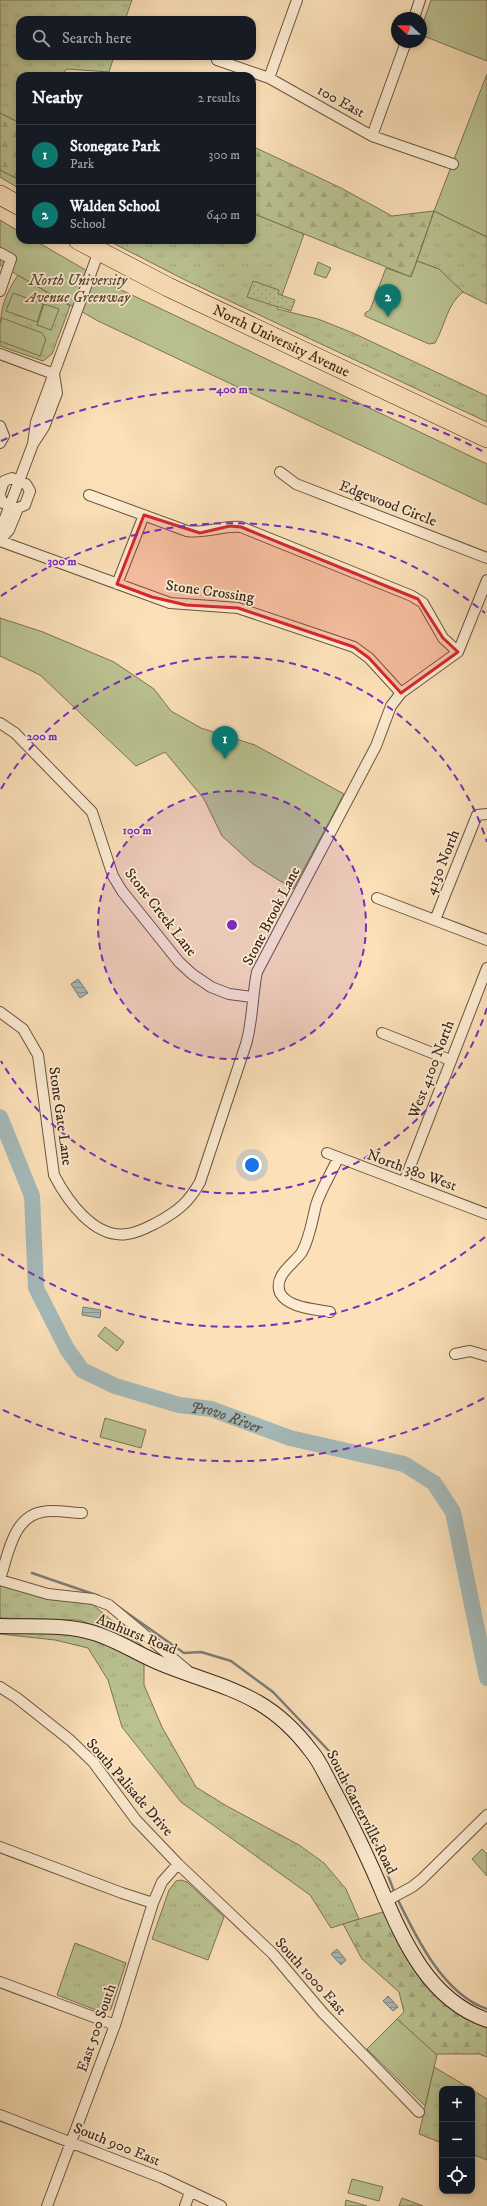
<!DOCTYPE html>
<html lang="en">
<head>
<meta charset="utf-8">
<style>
	:root { --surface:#171b24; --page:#20242c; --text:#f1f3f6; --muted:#9ea1a6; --line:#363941; --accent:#0f766e }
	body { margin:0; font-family:"IM FELL DW Pica",serif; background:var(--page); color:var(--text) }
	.controls { position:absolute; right:12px; bottom:12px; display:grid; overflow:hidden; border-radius:8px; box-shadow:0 2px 6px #0003 }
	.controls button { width:36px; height:36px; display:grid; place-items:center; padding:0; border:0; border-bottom:1px solid var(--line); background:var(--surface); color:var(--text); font:20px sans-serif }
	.compass { position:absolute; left:391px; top:12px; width:36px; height:36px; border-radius:50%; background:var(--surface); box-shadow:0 2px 6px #0003; rotate:291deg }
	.you { position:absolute; left:252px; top:1165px; width:14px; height:14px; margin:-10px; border:3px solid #fff; border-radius:50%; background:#1a73e8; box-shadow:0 0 0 6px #1a73e833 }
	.badge { display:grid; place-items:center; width:26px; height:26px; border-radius:50%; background:var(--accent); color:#fff; font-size:13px; font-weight:700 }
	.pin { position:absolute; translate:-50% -33px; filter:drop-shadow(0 1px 2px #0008) }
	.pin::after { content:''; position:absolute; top:21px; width:14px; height:12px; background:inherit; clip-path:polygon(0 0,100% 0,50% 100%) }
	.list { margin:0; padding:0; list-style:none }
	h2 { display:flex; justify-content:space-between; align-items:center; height:52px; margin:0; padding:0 16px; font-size:17px }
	h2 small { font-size:13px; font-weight:400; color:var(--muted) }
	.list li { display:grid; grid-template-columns:26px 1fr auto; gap:12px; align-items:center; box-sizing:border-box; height:60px; padding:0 16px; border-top:1px solid var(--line) }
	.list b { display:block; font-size:15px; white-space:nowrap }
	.list p { margin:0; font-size:13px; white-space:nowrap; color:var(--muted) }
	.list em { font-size:13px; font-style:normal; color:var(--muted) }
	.icon { flex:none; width:22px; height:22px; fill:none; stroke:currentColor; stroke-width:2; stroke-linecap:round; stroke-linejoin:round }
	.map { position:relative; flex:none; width:487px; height:2206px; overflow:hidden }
	.search { position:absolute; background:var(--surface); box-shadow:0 2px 6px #0003; left:16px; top:16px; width:240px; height:44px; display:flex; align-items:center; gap:10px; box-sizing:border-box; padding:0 14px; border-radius:12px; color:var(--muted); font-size:15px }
	.panel { position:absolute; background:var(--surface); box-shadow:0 2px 6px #0003; left:16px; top:72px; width:240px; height:172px; border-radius:12px }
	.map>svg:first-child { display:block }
	.grass { fill:url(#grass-tufts); stroke:#7c7456 }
	.forest { fill:url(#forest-firs); stroke:#7c7456 }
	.park { fill:#bbc392; stroke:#7c7456 }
	.garden { fill:url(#garden-dots); stroke:#7c7456 }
	.water { fill:url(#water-rules); stroke:#7a7e7a }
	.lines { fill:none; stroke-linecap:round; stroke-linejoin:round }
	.stream { stroke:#7a7e7a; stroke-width:2.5 }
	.river { stroke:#a4baba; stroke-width:16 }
	.street-casing { stroke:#6c5441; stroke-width:12 }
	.secondary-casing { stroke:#3c2519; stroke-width:16 }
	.highway-casing { stroke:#3c2519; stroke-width:20 }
	.street { stroke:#fcebd1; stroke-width:10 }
	.secondary { stroke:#fcebd1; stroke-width:14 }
	.highway { stroke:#fbe0b8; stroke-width:19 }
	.marked { fill:#d62828; fill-opacity:0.2; stroke:#d62828; stroke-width:3; stroke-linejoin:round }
	.ring { fill:none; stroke:#7b2cbf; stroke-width:2; stroke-dasharray:7 5 }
	.labels { text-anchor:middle; stroke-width:3.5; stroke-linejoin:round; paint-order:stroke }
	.street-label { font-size:15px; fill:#3c2519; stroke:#fcebd1 }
	.park-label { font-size:15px; font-style:italic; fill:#5c4c37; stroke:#fcebd1 }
	.water-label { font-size:16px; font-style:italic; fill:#5b5249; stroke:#fcebd1 }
	.centre { fill:#7b2cbf; stroke:#fcebd1; stroke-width:2 }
	.ring-label { font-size:12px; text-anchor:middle; font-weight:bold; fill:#7b2cbf; stroke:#fcebd1; stroke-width:3.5; stroke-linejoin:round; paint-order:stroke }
</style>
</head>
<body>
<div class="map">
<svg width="487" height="2206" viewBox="0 0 487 2206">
	<defs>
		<pattern id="grass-tufts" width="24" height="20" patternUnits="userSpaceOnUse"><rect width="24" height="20" fill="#bbc392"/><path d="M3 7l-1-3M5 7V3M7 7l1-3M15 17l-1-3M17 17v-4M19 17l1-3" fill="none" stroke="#a2a77d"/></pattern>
		<pattern id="forest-firs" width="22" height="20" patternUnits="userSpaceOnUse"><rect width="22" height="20" fill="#bbc392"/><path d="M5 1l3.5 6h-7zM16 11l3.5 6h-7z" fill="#a2a77d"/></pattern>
		<pattern id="garden-dots" width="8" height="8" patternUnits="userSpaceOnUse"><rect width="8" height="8" fill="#bbc392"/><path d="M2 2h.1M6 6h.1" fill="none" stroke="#a2a77d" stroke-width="1.8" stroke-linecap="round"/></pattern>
		<pattern id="water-rules" width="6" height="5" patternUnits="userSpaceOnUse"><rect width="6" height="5" fill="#a4baba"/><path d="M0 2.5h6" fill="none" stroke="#879796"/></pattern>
	</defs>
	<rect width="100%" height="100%" fill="#fbe0b8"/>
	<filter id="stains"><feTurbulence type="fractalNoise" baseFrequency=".005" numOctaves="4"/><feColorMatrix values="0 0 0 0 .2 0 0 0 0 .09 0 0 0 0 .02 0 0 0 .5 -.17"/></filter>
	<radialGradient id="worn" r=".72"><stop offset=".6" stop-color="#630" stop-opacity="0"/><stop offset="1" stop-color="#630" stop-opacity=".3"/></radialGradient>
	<!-- grass -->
	<path class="grass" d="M0,0H132L125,20H20V56H114L109,72L67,69L60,76H20V123L0,113Z
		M0,170L20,180V189L0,177Z
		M434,211L487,237V304L461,291L439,269L417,261Z
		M252,213L304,234L277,309L318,319L353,333L487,396V422L187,281L107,240H252Z
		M18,275L70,306L52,354L43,361L0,346C0,315 0,302 18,275Z
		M0,1583L47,1598L92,1604L146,1649L105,1630L79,1620L0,1618Z
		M0,1630L70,1632L103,1642L144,1663V1685L162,1727L196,1787L225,1805L299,1845L324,1863L346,1889L359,1919L331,1928L310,1895L181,1802L122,1727L108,1680L88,1648L55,1640L0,1634Z
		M181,1880L187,1882L224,1917L208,1960L152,1939L169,1890L176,1881Z
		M75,1943L126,1963L111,2009L107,2012H101L57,1995Z
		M434,2067L471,2089H442V2143L419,2134Z
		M472,2090L487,2099V2160L472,2154Z
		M402,2198L423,2206H399Z"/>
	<!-- forest -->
	<path class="forest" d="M0,113L20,123V180L0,170Z
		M252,146L341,188L392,216L434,211L411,277L252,213Z
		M386,1911L407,1956L487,2024V2057L479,2054H435L397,2019L404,2012L399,1992L362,1959L343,1924Z"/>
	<!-- park -->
	<path class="park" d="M431,0H487V61L421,35V29Z
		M487,74V237L434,211Z
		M0,220L20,232V240H34L113,286L487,464V505L98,321L0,265Z
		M417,261L439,269L463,292C447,304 445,326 435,343L429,344L365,316V313L370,310L386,268L411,277Z
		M318,262L331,268L326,278L314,274Z
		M13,293L43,304L37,322L6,311Z
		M44,304L59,309L51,330L37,325Z
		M2,318L42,333L46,339L40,356L0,341V324Z
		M0,618L43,632L114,662L154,689L171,711L201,728L255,745L344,794L293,889L253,864L222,836L204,799L165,752L136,766L40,675L0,656Z
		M105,1327L124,1342L117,1351L98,1336Z
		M105,1418L146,1430L141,1448L100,1437Z
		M482,1849L487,1854V1876L472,1859Z
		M397,2019L437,2055L425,2106L367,2049Z
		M352,2179L383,2187L379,2201L348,2193Z
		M346,2200L367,2206H345Z"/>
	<!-- garden -->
	<path class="garden" d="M253,281L279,290L278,294L295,300L291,311L247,297Z"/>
	<!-- water -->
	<path class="water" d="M78,979L88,993L80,998L71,984Z
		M83,1307L101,1310L100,1318L82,1315Z
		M337,1949L346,1960L341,1965L331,1954Z
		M388,1996L398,2007L393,2011L383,2001Z"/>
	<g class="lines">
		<!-- stream -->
		<path class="stream" d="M32,1573L99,1596
			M113,1603L184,1653L201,1652L231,1661L273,1692L330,1752L371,1831L395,1894
			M397,1898C416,1937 443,1994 487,2009"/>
		<!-- river -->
		<path class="river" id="s1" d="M0,1117L32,1196L36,1288L67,1349L82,1370L115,1386L179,1405L211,1409L290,1438L404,1464L434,1483L453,1512L487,1678"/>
		<defs>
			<path id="street" d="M414,18L420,0
				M217,60L269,78L372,136L453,164
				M269,78L297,0
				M372,136L406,42
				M0,253L11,259L0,291
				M0,354L54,374
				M0,426L4,436L0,443
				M33,444L36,422L99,251
				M280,472L296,484L487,558
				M0,493L4,481L12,478L26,484L30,491L25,505L18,508L3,503L0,496
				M89,495L187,531C206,534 223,525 241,527L412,596L423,603L443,638L458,652
				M1,539L9,530L18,508
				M0,541L170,603L238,608L354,647L369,658L401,693
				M0,541L5,518L33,444L44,427L57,393L54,374
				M117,584L144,515
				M0,723L15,733L92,812L113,876L122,891L179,962L192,974L211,987L229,994L252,997
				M377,898L487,940
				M435,920L477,815L487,814
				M0,1012L23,1029L38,1055L54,1175C67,1200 94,1239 127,1234C138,1233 148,1227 158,1222C178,1211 189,1202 200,1182L246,1044C253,1020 252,996 257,972L376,746L391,706L401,693L458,652L487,580
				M382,1033L450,1060
				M327,1153L487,1214
				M404,1182L487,968
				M330,1312C315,1309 288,1308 280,1293C273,1275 294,1264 302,1252C310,1237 312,1221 316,1205C321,1189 331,1174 338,1158
				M455,1354L470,1351L487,1356
				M0,1579C8,1555 13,1517 42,1512C55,1509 70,1513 82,1513
				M0,1580L48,1594L93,1599L109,1605L187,1670
				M0,1687L17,1698L70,1740L93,1762L136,1820L178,1864L273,1954L323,2013L419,2112
				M0,1847L122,1893L153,1903
				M386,1901L412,1887L422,1879L487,1815
				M0,1982L115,2025
				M0,2115L162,2178L221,2206
				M47,2206L115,2025L153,1903L162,1882L178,1864
				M185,2206L190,2192"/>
			<path id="secondary" d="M0,1626C31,1627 64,1624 94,1633C118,1640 139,1655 162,1664C224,1689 267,1692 311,1751C319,1760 324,1772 330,1783C345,1811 359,1839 372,1868C398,1926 421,1997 487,2020"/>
			<g id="highway">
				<path d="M0,195L20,206"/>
				<path id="s2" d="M78,240L168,287L487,438"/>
			</g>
		</defs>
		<!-- street casing -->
		<use href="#street" class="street-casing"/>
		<!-- secondary casing -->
		<use href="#secondary" class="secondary-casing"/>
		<!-- highway casing -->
		<use href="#highway" class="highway-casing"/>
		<!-- street -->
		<use href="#street" class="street"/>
		<!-- secondary -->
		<use href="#secondary" class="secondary"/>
		<!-- highway -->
		<use href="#highway" class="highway"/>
	</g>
	<!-- marked area -->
	<path class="marked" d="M144,515L200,533L230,526L241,527L418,599L443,638L458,652L401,693L369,658L354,647L238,608L186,605L152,597L117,584Z"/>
	<!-- distance rings -->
	<circle cx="232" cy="925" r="134" fill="#7b2cbf" fill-opacity=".12"/>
	<g class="ring">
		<circle cx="232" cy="925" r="134"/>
		<path d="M487 1008A268 268 0 0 1 1 1061M1 789A268 268 0 0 1 487 842"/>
		<path d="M485 1237A402 402 0 0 1 1 1254M1 596A402 402 0 0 1 485 613"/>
		<path d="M484 1398A536 536 0 0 1 1 1409M1 441A536 536 0 0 1 484 452"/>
	</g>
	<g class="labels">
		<!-- street labels -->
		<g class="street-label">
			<text transform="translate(341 101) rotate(29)" y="5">100 East</text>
			<text dy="5" stroke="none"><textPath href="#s2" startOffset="227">North University Avenue</textPath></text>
			<text transform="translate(388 503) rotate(21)" y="5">Edgewood Circle</text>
			<text transform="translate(210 591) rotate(8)" y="5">Stone Crossing</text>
			<text transform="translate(442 862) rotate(-68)" y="5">4130 North</text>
			<text transform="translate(161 912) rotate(52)" y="5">Stone Creek Lane</text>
			<text transform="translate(271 916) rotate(-63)" y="5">Stone Brook Lane</text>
			<text transform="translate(431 1069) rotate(-69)" y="5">West 4100 North</text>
			<text transform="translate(61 1116) rotate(82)" y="5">Stone Gate Lane</text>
			<text transform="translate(412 1170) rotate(20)" y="5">North 380 West</text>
			<text transform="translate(137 1634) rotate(22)" y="5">Amhurst Road</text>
			<text transform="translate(130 1787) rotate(49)" y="5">South Palisade Drive</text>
			<text transform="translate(362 1812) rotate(63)" y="5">South Carterville Road</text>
			<text transform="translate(311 1976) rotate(48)" y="5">South 1000 East</text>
			<text transform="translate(96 2028) rotate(-71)" y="5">East 500 South</text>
			<text transform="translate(117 2144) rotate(22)" y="5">South 900 East</text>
		</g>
		<!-- park labels -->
		<g class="park-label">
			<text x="78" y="285">North University<tspan x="78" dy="17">Avenue Greenway</tspan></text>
		</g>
		<!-- water labels -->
		<g class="water-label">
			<text dy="6" stroke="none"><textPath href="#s1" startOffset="424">Provo River</textPath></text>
		</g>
	</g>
	<circle cx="232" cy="925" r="6" class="centre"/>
	<g class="ring-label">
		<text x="232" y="393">400 m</text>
		<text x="62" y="565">300 m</text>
		<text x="42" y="740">200 m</text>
		<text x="137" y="834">100 m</text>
	</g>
	<rect width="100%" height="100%" filter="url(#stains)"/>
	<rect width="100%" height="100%" fill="url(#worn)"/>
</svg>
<div class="controls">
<button>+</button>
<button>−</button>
<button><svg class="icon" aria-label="locate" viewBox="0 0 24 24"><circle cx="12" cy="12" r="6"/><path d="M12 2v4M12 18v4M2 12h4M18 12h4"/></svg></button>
</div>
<svg class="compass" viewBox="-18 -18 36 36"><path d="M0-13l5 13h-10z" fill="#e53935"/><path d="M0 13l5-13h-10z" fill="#9ea1a6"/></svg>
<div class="you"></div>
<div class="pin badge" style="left:225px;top:759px">1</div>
<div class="pin badge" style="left:388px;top:317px">2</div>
<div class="search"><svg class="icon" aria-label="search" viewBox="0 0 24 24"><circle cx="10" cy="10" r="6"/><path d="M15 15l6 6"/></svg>Search here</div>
<section class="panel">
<h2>Nearby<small>2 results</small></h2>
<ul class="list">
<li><span class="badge">1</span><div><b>Stonegate Park</b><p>Park</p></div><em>300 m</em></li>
<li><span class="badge">2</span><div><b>Walden School</b><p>School</p></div><em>640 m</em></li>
</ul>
</section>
</div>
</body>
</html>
